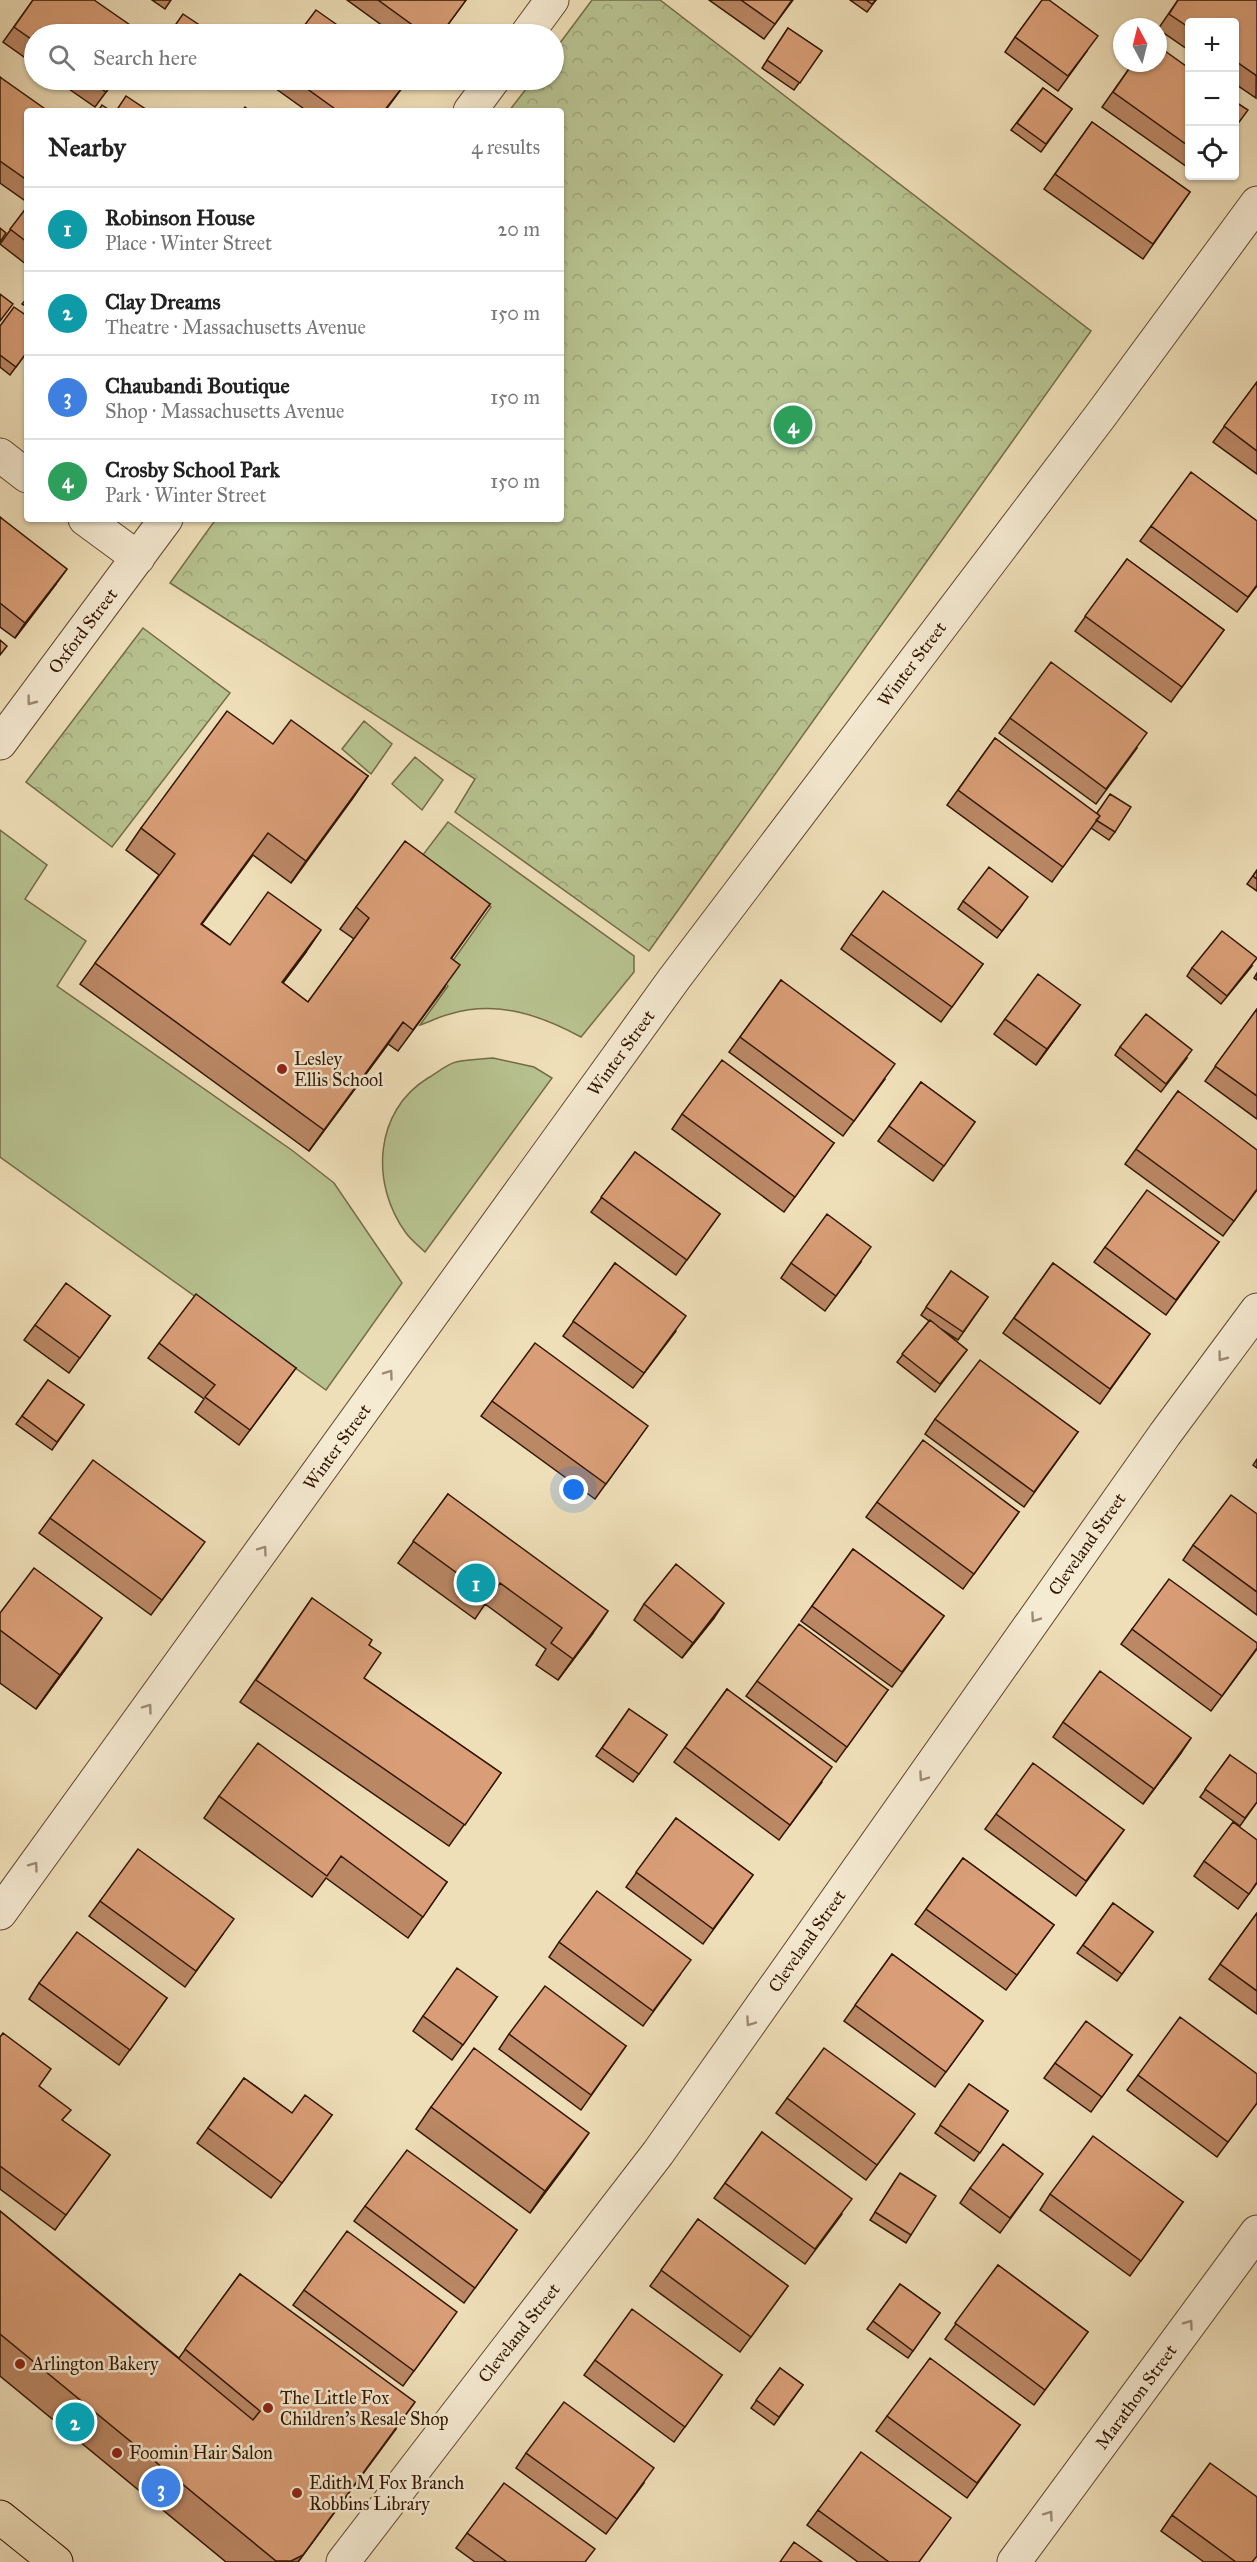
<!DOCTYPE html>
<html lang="en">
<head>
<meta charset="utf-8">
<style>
	:root { --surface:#fff; --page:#f6f6f6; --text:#222; --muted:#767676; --line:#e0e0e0; --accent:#d93025 }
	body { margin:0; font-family:"IM FELL Great Primer",serif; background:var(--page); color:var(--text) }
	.controls { position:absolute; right:18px; top:18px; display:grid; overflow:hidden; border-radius:6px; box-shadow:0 2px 4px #0004 }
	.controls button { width:54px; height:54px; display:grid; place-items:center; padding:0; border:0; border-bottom:2px solid var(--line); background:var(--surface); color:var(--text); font:30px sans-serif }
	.compass { position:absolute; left:1113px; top:18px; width:54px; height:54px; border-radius:50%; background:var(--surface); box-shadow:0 2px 4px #0004; rotate:353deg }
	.you { position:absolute; left:574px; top:1490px; width:21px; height:21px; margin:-15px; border:4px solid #fff; border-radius:50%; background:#1a73e8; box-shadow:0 0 0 9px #1a73e833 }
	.badge { display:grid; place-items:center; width:39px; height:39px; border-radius:50%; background:var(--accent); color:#fff; font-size:20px; font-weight:700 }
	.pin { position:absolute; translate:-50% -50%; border:3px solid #fff; box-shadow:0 2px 6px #0006 }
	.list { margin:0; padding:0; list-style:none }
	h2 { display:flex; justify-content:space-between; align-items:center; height:78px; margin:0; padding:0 24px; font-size:26px }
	h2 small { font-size:20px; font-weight:400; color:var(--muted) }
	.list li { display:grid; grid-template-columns:39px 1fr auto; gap:18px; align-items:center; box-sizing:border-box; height:84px; padding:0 24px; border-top:2px solid var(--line) }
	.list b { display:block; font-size:22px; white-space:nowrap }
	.list p { margin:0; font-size:20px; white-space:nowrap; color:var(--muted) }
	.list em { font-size:20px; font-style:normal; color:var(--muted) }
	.icon { flex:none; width:33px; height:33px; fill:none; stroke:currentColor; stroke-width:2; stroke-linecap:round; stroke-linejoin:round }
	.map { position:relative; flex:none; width:1257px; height:2562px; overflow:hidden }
	.search { position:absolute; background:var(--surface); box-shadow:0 2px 4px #0004; left:24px; top:24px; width:540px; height:66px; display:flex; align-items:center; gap:15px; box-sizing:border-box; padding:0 21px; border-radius:33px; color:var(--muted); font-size:22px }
	.panel { position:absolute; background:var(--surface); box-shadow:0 2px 4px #0004; left:24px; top:108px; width:540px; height:414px; border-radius:6px }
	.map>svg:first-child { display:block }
	.grass { fill:#b7c290; stroke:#746c48; stroke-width:1.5 }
	.park { fill:url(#park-crowns); stroke:#746c48; stroke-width:1.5 }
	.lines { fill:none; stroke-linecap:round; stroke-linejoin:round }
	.minor-casing { stroke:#61482e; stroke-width:35 }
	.trunk-casing { stroke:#321600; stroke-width:35 }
	.minor { stroke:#f5ead2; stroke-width:33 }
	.trunk { stroke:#efdfb9; stroke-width:33 }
	.wall { fill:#b86; stroke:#321600; stroke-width:1.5 }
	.shaded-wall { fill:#986f53; stroke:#321600; stroke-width:1.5 }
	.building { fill:#d99e77; stroke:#321600; stroke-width:1.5 }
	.oneway { stroke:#9d8b74 }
	.poi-dot { fill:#8f2418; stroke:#f5ead2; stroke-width:2 }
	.labels { text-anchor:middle; stroke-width:5; stroke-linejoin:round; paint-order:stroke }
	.street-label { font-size:18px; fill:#321600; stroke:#f5ead2 }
	.poi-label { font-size:18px; fill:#321600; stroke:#f5ead2; text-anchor:start }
</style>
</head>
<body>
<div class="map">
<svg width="1257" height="2562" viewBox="0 0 1257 2562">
	<defs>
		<pattern id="park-crowns" width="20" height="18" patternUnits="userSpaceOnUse" patternTransform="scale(1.5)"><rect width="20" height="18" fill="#b7c290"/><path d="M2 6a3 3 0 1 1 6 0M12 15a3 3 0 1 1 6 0" fill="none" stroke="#9ea67a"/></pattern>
	</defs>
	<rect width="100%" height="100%" fill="#efdfb9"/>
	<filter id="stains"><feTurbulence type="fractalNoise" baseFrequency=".00333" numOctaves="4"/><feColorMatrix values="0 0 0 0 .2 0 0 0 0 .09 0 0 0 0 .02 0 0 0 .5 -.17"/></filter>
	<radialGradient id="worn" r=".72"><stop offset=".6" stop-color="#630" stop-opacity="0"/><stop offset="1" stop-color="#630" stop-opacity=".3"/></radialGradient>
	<!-- grass -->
	<path class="grass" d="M364,721L392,744L371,774L342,749Z
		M415,757L443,780L422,810L392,784Z
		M448,822L634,956V972L581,1037C540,1015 498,1000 450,1014C440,1016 430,1022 420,1025L448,986L440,979L491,907L422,856Z
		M0,830L47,865L25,899L86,941L57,986L293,1151L334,1183L402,1283L326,1390L0,1157Z
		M493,1058L534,1067L552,1078L425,1252C419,1246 411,1240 406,1233C370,1184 374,1111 428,1078C437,1073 447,1064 456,1062C468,1059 481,1059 493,1058Z"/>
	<!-- park -->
	<path class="park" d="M592,0H660L1091,331L649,951L455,812L475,779L170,583L216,519H561V111H509L533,80H554V51Z
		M143,628L230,693L112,847L26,782Z"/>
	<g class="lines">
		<defs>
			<path id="minor" d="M527,34L552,0
				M470,111L493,80
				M0,455L27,476
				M85,519L138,558
				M0,743L166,519
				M0,1913L674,979L1101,415L1257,203
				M343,2562L658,2153L1165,1434L1257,1310
				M1014,2562L1257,2232"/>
			<path id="trunk" d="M0,2517L56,2562"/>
		</defs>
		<!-- minor casing -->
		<use href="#minor" class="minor-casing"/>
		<!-- trunk casing -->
		<use href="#trunk" class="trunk-casing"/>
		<!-- minor -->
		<use href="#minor" class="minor"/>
		<!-- trunk -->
		<use href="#trunk" class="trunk"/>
	</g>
	<!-- wall -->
	<path class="wall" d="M33,0L34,34V64L3,42Z
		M152,0H171L165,9Z
		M347,0H466L441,34H394Z
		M709,0H793L764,39Z
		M850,0H876L867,12Z
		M1178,0H1257L1256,98L1234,83V22H1190V51L1158,29Z
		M788,28L822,51L794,90L762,68Z
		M1015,37L1087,51L1058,91L1005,52Z
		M1133,63L1190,69V169L1102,107Z
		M0,77L27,111V202L0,183Z
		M56,80H115L95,107Z
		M184,80H195L191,85Z
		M266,80H408L385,111H307L265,81Z
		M1043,88L1072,109L1041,152L1011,130Z
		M1092,122L1190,192L1143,259L1044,189Z
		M27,207V265L0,244Z
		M27,298V307L22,304Z
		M0,326L27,352L10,375L0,367Z
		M1257,382V474L1213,442Z
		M0,517L56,584L15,638L0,627Z
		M1151,526L1257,586L1237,612L1140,541Z
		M1127,559L1224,630L1171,702L1075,631Z
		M1010,718L1137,748L1096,804L999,733Z
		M995,738L1115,832L1109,840L1091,828L1052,882L947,805Z
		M273,744L368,776L291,883L253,855L202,924L230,945L306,952L283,983L308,1002L354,939L340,929L356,907L490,904L451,959L445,987L398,1051L388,1044L309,1151L80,984L159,875L126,850L141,828Z
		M1257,870V891L1247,884Z
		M963,901L1022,905L997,938L958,909Z
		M851,934L983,964L941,1022L841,949Z
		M1252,966L1221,1004L1187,976L1192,968Z
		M1257,973V980L1254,978Z
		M781,980L885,1079L843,1136L729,1052Z
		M1080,1005L1036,1065L994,1034L1005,1019Z
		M1257,1009V1119L1205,1081Z
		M1120,1047L1187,1058L1161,1092L1115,1055Z
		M921,1082L975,1122L933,1181L878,1141Z
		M1178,1091L1257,1190L1223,1236L1125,1164Z
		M682,1114L834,1143L784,1212L672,1129Z
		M635,1152L720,1214L676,1275L591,1212Z
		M1219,1242L1166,1315L1094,1262L1105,1247Z
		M861,1262L825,1311L781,1278L791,1263Z
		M615,1263L676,1331L633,1388L563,1336Z
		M1053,1263L1150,1334L1100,1404L1003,1333Z
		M951,1271L988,1297L958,1340L941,1329L967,1350L935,1392L897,1362L929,1321L921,1315Z
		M110,1316L69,1373L24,1340L35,1325Z
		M159,1343L296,1368L239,1445L195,1412L204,1399L148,1358Z
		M48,1380L84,1405L52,1450L16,1424Z
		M492,1401L637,1441L595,1499L481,1416Z
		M935,1419L1078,1432L1024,1507L925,1434Z
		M1257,1459V1468L1253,1465Z
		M448,1494L593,1633L558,1680L536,1665L546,1649L485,1604L475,1619L398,1563Z
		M877,1502L1019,1512L963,1589L866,1517Z
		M1257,1514V1615L1183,1560L1193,1545Z
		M50,1518L194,1557L151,1615L39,1533Z
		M853,1549L944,1616L892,1687L801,1621Z
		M312,1598L369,1645L364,1678L501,1773L449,1846L240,1702Z
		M644,1604L714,1618L682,1658L634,1620Z
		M0,1613L78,1652L36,1709L0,1683Z
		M1132,1629L1257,1649L1211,1711L1121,1644Z
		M757,1681L888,1690L836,1762L746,1696Z
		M727,1689L822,1782L779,1840L674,1762Z
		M629,1709L667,1735L633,1782L596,1756Z
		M1063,1722L1181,1753L1143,1804L1053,1737Z
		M1230,1755L1257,1802L1240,1826L1200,1797Z
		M219,1796L447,1882L408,1938L326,1878L312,1897L204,1818Z
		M996,1814L1124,1830L1076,1896L985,1829Z
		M676,1818L753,1875L703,1944L626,1887Z
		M963,1858L1054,1925L1006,1990L915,1924Z
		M1204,1861L1257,1883L1238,1909L1194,1876Z
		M100,1901L223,1934L185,1987L89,1916Z
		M1113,1903L1153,1932L1117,1981L1077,1953Z
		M1257,1913V2014L1209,1979Z
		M559,1942L680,1975L643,2026L549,1957Z
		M892,1954L983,2021L935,2087L844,2021Z
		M39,1983L167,1998L119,2065L29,1999Z
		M497,1997L452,2060L413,2031L423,2016Z
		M509,2034L626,2046L581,2110L499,2049Z
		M0,2037L39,2086L63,2121L110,2155L55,2230L0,2189Z
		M1132,2055L1091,2112L1044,2078L1055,2063Z
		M1138,2075L1257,2103L1217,2157L1127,2090Z
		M244,2078L292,2113L332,2115L271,2198L197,2143Z
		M969,2084L1008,2111L974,2161L935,2133Z
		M787,2098L904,2129L866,2180L776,2113Z
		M431,2107L574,2154L530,2213L416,2129Z
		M762,2132L842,2214L805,2264L714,2198Z
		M895,2181L911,2235L906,2243L870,2220Z
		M970,2188L1032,2189L1000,2233L960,2203Z
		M1050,2194L1183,2202L1130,2276L1040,2210Z
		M365,2206L517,2230L464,2303L354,2221Z
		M0,2211L179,2358L240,2274L396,2429L298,2562H226L0,2376Z
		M698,2219L788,2286L740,2352L650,2286Z
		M998,2265L1088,2332L1034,2405L945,2339Z
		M900,2284L940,2313L908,2358L867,2329Z
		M304,2290L446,2327L403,2386L293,2305Z
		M595,2360L722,2375L674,2442L584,2375Z
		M780,2368L803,2385L774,2425L751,2408Z
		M887,2416L1020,2425L967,2498L876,2431Z
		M526,2453L644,2483L606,2534L516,2468Z
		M818,2510L919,2562H858L807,2525Z
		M1172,2515L1253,2562H1204L1161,2531Z
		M467,2533L586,2562H475L456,2548Z"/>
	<!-- shaded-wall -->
	<path class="shaded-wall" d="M67,569L56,584L15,638L25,623Z
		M368,776L353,798L291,883L306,861Z
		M321,930L306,952L267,1004L282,982Z
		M1080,1005L1036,1065L1047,1049Z
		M403,1022L388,1044L309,1151L324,1130Z
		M724,1603L714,1618L682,1658L693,1643Z
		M608,1611L593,1633L558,1680L573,1659Z
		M102,1618L78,1652L36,1709L60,1675Z
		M1191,1738L1181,1753L1143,1804L1154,1789Z
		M589,2133L574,2154L530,2213L545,2191Z
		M415,2402L298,2562H276V2561Z"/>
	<!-- building -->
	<path class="building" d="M33,0H94L143,34H34V41L14,27Z
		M378,0H466L441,34H425Z
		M741,0H792L775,24Z
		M866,0H876L872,4Z
		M1042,0H1049L1098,36L1068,76L1015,37Z
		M1178,0H1257V76L1234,60V22H1190V28L1169,14Z
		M316,10L350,34H298Z
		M183,14L213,34H169Z
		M788,28L822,51L800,83L767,60Z
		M1158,46L1190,69V147L1113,92L1133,63H1158Z
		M0,77L48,111H27V180L0,161Z
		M88,80H115L106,92Z
		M295,80H408L384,111H338Z
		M1043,88L1072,109L1046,144L1017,123Z
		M126,96L147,110V111H116Z
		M1234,101L1248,110L1234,129Z
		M102,105L111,111H98Z
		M245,107L250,111H242Z
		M1092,122L1190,192L1153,244L1055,174Z
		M27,207V242L10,229Z
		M0,228L6,233L0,242Z
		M0,294L13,304L0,321Z
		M14,307L27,316V352L16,367L0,355V326Z
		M1257,382V451L1224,426Z
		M1191,472L1257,521V585L1248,597L1151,526Z
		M0,517L67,569L25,623L0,603Z
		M1127,559L1224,630L1182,687L1085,616Z
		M0,640L7,646L0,655Z
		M1051,662L1147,733L1106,789L1010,718Z
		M227,711L273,744L291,720L368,776L306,861L268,833L201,924L230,945L268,892L321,930L282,982L308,1002L369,918L356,907L405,841L490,904L451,958L460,965L413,1030L403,1022L324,1130L95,963L175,854L141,828Z
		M995,738L1100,816L1063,867L958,790Z
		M1110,794L1131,807L1115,832L1096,820L1100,816L1097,813Z
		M989,867L1028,897L1002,931L963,901Z
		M1257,870V879L1253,876Z
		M883,891L983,964L952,1007L851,934Z
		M1222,931L1257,958L1227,996L1192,968Z
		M1038,974L1080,1005L1047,1049L1005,1019Z
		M781,980L895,1064L854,1121L740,1037Z
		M1257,1009V1096L1215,1066Z
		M1146,1014L1192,1050L1166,1084L1120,1047Z
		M722,1060L834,1143L795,1197L682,1114Z
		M921,1082L975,1122L944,1166L889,1126Z
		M1178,1091L1257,1150V1189L1234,1221L1136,1149Z
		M635,1152L720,1214L687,1260L601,1197Z
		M1147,1190L1219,1242L1176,1300L1105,1247Z
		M827,1214L871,1247L836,1296L791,1263Z
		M615,1263L686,1316L644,1373L573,1321Z
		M1053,1263L1150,1334L1110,1389L1014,1318Z
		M951,1271L988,1297L963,1332L926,1307Z
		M66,1283L110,1316L80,1358L35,1325Z
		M196,1294L296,1368L250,1430L205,1397L215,1385L159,1343Z
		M930,1320L967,1350L940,1384L902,1354Z
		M535,1343L648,1426L606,1484L492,1401Z
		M980,1360L1078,1432L1034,1492L935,1419Z
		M48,1380L84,1405L57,1442L22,1416Z
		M923,1440L1019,1512L974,1574L877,1502Z
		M93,1460L205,1542L162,1600L50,1518Z
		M448,1494L608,1611L573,1659L551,1643L562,1628L500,1583L490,1597L413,1541Z
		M1231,1495L1257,1514V1592L1193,1545Z
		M853,1549L944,1616L902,1672L812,1606Z
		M676,1564L724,1603L693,1643L644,1604Z
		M34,1568L102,1618L60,1675L0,1630V1613Z
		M1169,1579L1257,1643V1648L1222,1696L1132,1629Z
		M312,1598L372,1640L369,1645L381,1653L364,1678L501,1773L465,1825L256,1680Z
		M799,1624L888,1690L847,1747L757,1681Z
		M1100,1671L1191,1738L1154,1789L1063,1722Z
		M727,1689L832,1767L790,1825L685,1747Z
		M629,1709L667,1735L639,1774L602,1748Z
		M258,1743L447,1882L423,1917L341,1856L327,1876L219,1796Z
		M1230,1755L1257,1774V1802L1245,1818L1205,1789Z
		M1033,1763L1124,1830L1086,1881L996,1814Z
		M676,1818L753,1875L713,1929L636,1872Z
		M1233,1822L1257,1840V1882L1249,1894L1204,1861Z
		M138,1849L234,1919L196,1971L100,1901Z
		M963,1858L1054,1925L1017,1975L926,1909Z
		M597,1891L691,1960L653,2011L559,1942Z
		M1113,1903L1153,1932L1122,1974L1083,1945Z
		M1257,1913V1991L1220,1964Z
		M77,1932L167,1998L130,2050L39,1983Z
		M892,1954L983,2021L946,2072L855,2005Z
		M457,1968L497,1997L463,2045L423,2016Z
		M545,1986L626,2046L591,2095L509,2034Z
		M1180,2017L1257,2074V2103L1228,2142L1138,2075Z
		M1086,2021L1132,2055L1102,2097L1055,2063Z
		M3,2033L51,2069L39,2086L71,2110L62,2120L110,2155L66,2215L0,2166V2037Z
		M474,2048L589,2133L545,2191L431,2107Z
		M824,2048L915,2114L877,2165L787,2098Z
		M244,2078L292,2113L305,2095L332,2115L282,2183L208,2128Z
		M969,2084L1008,2111L980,2153L940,2125Z
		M762,2132L852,2199L815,2249L725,2183Z
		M1093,2136L1183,2202L1141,2261L1050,2194Z
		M1003,2144L1043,2174L1010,2218L970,2188Z
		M407,2150L517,2230L475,2288L365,2206Z
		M900,2173L936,2196L911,2235L875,2212Z
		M0,2211L253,2420L260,2411L185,2349L240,2274L415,2402L303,2555L291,2561H276L0,2334Z
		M698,2219L788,2286L751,2337L661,2270Z
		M347,2231L457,2312L414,2371L304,2290Z
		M998,2265L1088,2332L1045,2390L955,2323Z
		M900,2284L940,2313L913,2351L873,2321Z
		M632,2309L722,2375L685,2427L595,2360Z
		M930,2358L1020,2425L977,2483L887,2416Z
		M780,2368L803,2385L779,2417L756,2400Z
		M564,2402L654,2468L617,2519L526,2453Z
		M861,2452L951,2518L919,2562H889L818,2510Z
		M1210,2463L1257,2497V2556L1252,2562H1236L1172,2515Z
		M504,2483L595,2549L585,2562H507L467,2533Z
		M794,2542L822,2562H780Z"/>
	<!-- one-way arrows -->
	<defs><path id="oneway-chevron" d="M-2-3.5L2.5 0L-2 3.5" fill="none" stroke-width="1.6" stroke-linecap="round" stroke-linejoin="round" transform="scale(1.5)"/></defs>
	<g class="oneway">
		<use href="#oneway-chevron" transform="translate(31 701) rotate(127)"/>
		<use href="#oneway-chevron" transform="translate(1222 1357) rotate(127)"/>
		<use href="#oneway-chevron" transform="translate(389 1374) rotate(-54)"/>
		<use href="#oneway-chevron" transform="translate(263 1550) rotate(-54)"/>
		<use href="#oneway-chevron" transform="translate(1035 1618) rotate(125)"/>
		<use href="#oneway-chevron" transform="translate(148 1708) rotate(-54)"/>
		<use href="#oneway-chevron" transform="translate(923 1777) rotate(125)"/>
		<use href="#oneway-chevron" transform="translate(34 1866) rotate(-54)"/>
		<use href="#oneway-chevron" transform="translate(750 2022) rotate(125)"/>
		<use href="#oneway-chevron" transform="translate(1189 2324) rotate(-54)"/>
		<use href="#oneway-chevron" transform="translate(1049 2515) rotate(-54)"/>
	</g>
	<!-- markers -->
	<g class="poi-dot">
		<circle cx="282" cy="1069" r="6"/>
		<circle cx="20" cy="2364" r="6"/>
		<circle cx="268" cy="2408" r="6"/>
		<circle cx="117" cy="2453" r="6"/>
		<circle cx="297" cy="2493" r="6"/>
	</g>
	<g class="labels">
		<!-- street labels -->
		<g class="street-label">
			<text transform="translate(83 631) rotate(-53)" y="6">Oxford Street</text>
			<text transform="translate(912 664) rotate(-53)" y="6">Winter Street</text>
			<text transform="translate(621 1053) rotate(-54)" y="6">Winter Street</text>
			<text transform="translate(337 1447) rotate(-54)" y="6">Winter Street</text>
			<text transform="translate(1087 1544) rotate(-55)" y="6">Cleveland Street</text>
			<text transform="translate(807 1941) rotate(-55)" y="6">Cleveland Street</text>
			<text transform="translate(519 2333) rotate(-52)" y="6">Cleveland Street</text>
			<text transform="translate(1136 2397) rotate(-54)" y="6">Marathon Street</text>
		</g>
		<!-- poi labels -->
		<g class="poi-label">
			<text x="294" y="1065">Lesley<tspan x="294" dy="21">Ellis School</tspan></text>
			<text x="32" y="2370">Arlington Bakery</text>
			<text x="280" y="2404">The Little Fox<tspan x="280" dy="21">Children's Resale Shop</tspan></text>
			<text x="129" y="2459">Foomin Hair Salon</text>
			<text x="309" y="2489">Edith M Fox Branch<tspan x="309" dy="21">Robbins Library</tspan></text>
		</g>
	</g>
	<rect width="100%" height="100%" filter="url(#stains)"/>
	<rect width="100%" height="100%" fill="url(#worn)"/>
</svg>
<div class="controls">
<button>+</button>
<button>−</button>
<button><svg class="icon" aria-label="locate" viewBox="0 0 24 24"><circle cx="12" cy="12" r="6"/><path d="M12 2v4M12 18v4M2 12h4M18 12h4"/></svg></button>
</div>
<svg class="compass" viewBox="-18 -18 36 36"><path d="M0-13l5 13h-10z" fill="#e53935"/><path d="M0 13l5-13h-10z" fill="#767676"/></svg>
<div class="you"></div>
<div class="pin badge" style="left:476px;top:1583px;background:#0f9aa8">1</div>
<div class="pin badge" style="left:75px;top:2422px;background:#0f9aa8">2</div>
<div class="pin badge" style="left:161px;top:2488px;background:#3f7fe0">3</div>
<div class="pin badge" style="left:793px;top:425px;background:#2e9e5b">4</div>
<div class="search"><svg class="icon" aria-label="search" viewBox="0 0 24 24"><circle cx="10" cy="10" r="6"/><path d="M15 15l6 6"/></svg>Search here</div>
<section class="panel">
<h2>Nearby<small>4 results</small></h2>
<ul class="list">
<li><span class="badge" style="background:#0f9aa8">1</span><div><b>Robinson House</b><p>Place · Winter Street</p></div><em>20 m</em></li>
<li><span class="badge" style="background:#0f9aa8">2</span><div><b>Clay Dreams</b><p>Theatre · Massachusetts Avenue</p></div><em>150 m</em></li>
<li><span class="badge" style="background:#3f7fe0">3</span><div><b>Chaubandi Boutique</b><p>Shop · Massachusetts Avenue</p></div><em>150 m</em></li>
<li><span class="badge" style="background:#2e9e5b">4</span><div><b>Crosby School Park</b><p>Park · Winter Street</p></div><em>150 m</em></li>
</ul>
</section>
</div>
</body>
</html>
